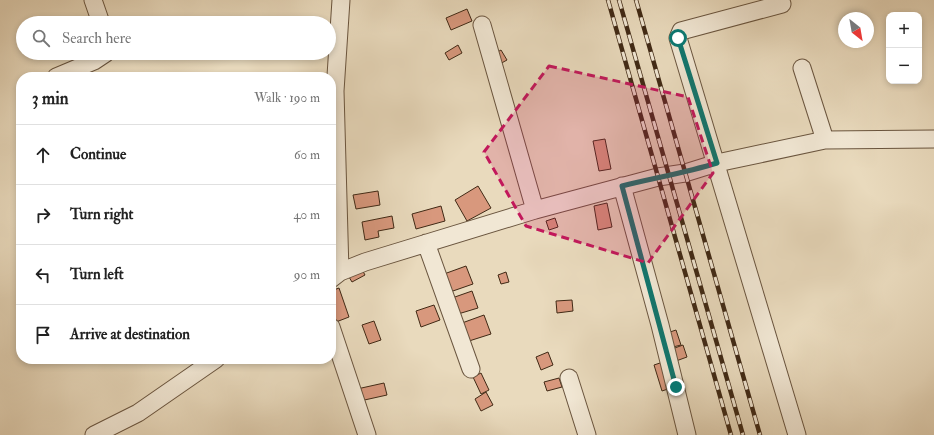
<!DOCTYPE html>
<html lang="en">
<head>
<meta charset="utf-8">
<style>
	:root { --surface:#fff; --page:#f6f6f6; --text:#222; --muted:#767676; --line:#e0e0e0 }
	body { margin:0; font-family:"IM FELL Double Pica",serif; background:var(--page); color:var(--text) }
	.controls { position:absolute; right:12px; top:12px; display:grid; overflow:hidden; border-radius:8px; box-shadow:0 2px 6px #0003 }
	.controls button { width:36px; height:36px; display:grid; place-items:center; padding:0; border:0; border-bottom:1px solid var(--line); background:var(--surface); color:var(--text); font:20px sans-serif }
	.compass { position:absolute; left:838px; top:12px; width:36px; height:36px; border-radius:50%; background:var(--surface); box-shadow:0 2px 6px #0003; rotate:149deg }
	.stop { position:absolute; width:12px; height:12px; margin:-9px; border:3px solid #0f766e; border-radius:50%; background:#fff }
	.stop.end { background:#0f766e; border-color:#fff; box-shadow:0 1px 4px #0008 }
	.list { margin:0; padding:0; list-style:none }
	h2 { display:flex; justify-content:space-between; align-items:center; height:52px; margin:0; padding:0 16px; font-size:17px }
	h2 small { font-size:13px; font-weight:400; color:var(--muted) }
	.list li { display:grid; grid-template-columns:26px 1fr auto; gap:12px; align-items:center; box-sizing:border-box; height:60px; padding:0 16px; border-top:1px solid var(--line) }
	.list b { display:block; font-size:15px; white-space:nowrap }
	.list em { font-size:13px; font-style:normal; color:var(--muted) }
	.icon { flex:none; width:22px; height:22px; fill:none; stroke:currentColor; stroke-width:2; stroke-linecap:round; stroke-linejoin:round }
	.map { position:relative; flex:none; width:934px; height:435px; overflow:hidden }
	.search { position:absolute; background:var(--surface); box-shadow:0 2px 6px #0003; left:16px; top:16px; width:320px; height:44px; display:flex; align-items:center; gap:10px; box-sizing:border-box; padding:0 14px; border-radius:22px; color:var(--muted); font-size:15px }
	.panel { position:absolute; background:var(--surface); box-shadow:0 2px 6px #0003; left:16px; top:72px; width:320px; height:292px; border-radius:16px }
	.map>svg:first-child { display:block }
	.building { fill:#d8987d; stroke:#402915 }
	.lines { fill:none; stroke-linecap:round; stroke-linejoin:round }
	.street-casing { stroke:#6a553f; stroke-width:19 }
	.street { stroke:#f1e7d4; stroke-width:17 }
	.rail-casing { stroke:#402915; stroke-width:4.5 }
	.rail { stroke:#f1e7d4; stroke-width:3; stroke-dasharray:9; stroke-linecap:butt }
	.route { stroke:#0f766e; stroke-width:5 }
	.marked { fill:#c2185b; fill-opacity:0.2; stroke:#c2185b; stroke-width:3; stroke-dasharray:8 5; stroke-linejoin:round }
</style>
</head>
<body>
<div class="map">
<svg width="934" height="435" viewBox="0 0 934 435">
	<rect width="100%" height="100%" fill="#e9dabd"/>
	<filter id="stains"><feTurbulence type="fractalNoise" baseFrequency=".005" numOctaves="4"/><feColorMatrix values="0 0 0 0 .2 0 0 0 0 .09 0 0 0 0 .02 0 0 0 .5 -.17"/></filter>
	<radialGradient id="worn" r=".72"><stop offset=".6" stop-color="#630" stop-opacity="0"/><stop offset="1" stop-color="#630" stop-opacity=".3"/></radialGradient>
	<!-- building -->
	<path class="building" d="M467,9L472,21L451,30L446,18Z
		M458,45L462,53L449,60L445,53Z
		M501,50L507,60L498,65L492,55Z
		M605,139L611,169L599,171L593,141Z
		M478,186L491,208L467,221L455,200Z
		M378,191L380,205L356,209L353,195Z
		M607,203L612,227L598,230L594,206Z
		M441,206L445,221L416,229L412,214Z
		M392,216L394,228L378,231L379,237L365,240L362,222Z
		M555,218L558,227L549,230L546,221Z
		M360,266L365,275L352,282L346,272Z
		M466,266L473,284L450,292L444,274Z
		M506,272L509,282L501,284L498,275Z
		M339,288L349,317L336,322L331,306V291Z
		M472,291L478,308L458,314L452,298Z
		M572,300L573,311L557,313L556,301Z
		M434,305L440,320L421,327L416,311Z
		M484,315L491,334L469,341L462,323Z
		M374,321L381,340L369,344L362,325Z
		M676,330L681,345L669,348L664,334Z
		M683,345L687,357L676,361L672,349Z
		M548,352L553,365L541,370L536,357Z
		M663,362L671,388L662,391L654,365Z
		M481,373L489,390L481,394L473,377Z
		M559,378L562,387L547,391L544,382Z
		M384,383L387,395L360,401L357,389Z
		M486,392L493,405L481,411L475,399Z"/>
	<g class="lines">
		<defs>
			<path id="street" d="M93,0L101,23
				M782,4L681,31L678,38L797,435
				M482,25L535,210
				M802,68L825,140
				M56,77L94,61L106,53
				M622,186L660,325L687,435
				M426,243L471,369
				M340,272L335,91L341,0
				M331,279L340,272L365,262L535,210L658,177L685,173L717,163L825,140L934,139
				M331,327L367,435
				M569,378L587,435
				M94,435L138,413L216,359"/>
		</defs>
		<!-- street casing -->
		<use href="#street" class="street-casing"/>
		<!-- street -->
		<use href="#street" class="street"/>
		<defs>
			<path id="rail" d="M608,0L731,435
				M619,0L743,435
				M636,0L760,435"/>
		</defs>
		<!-- rail casing -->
		<use href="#rail" class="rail-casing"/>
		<!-- rail -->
		<use href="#rail" class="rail"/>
	</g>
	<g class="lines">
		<!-- route -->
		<path class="route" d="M676,387L622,186C653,178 685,173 717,163L678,38"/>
	</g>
	<!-- marked area -->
	<path class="marked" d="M549,66L688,97L713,173L648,263L526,226L484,152Z"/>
	<rect width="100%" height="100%" filter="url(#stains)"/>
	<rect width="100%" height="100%" fill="url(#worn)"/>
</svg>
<div class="controls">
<button>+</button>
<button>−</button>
</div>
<svg class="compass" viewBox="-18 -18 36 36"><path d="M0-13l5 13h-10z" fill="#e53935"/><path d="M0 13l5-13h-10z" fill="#767676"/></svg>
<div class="stop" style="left:678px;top:38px"></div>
<div class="stop end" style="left:676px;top:387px"></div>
<div class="search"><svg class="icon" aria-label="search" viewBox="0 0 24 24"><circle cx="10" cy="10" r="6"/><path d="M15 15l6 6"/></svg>Search here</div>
<section class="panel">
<h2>3 min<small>Walk · 190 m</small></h2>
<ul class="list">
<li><svg class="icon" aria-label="ahead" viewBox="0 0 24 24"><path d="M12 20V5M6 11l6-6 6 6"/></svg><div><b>Continue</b></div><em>60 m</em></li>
<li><svg class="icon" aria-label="right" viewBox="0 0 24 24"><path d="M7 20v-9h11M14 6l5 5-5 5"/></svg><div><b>Turn right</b></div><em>40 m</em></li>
<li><svg class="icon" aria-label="left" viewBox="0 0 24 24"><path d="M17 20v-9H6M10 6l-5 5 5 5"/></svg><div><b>Turn left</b></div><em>90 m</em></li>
<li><svg class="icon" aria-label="arrive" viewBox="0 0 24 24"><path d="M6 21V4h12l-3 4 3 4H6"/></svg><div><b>Arrive at destination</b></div></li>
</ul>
</section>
</div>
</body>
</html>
